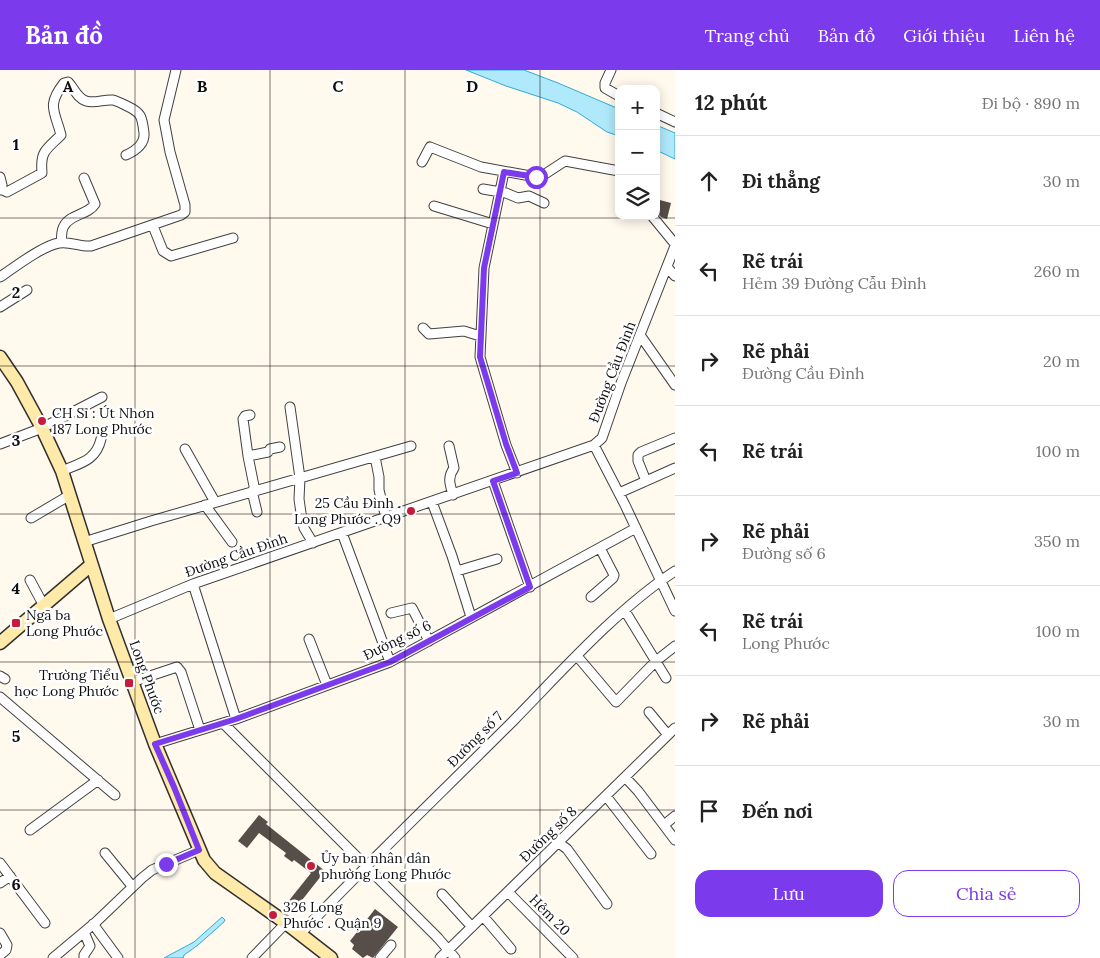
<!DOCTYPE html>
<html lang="vi">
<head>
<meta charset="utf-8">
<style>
	:root { --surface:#fff; --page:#f6f6f6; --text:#222; --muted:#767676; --line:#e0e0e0; --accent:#7c3aed }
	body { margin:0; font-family:Lora,serif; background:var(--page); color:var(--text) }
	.controls { position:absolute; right:15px; top:15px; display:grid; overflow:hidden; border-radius:10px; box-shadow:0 2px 12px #0003 }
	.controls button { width:45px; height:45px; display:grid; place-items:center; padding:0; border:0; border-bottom:1px solid var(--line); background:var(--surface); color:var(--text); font:25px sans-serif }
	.stop { position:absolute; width:15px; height:15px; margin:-11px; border:4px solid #7c3aed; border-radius:50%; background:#fff }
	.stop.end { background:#7c3aed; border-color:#fff; box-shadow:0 1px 5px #0008 }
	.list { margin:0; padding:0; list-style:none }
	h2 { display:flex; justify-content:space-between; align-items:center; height:65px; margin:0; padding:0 20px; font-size:21px }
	h2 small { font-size:16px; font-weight:400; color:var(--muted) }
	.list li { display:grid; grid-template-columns:32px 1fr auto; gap:15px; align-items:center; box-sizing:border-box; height:90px; padding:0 20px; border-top:1px solid var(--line) }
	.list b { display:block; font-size:19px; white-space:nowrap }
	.list p { margin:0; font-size:16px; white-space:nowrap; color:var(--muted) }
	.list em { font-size:16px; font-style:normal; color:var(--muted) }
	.actions { display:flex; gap:10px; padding:15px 20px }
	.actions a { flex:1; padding:11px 0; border:1px solid var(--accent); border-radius:15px; text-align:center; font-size:18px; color:var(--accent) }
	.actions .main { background:var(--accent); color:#fff }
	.icon { flex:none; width:28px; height:28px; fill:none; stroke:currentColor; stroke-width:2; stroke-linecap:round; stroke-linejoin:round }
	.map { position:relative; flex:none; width:675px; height:888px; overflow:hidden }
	header { display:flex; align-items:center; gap:30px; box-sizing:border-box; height:70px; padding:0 25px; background:var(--accent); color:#fff }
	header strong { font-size:24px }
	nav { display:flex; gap:28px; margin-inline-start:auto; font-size:18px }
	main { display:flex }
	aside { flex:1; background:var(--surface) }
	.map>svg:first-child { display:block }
	.water { fill:#afe9fb; stroke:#30acd7 }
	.building { fill:#574d49 }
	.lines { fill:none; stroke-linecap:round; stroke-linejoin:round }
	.street-casing { stroke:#414141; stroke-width:11 }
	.secondary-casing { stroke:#303030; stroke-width:15 }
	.street { stroke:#fff; stroke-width:9 }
	.secondary { stroke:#ffeaa9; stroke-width:12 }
	.route { stroke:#7c3aed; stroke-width:6 }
	.grid { fill:none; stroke:#0e0e0e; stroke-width:1; stroke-opacity:0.55 }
	.poi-dot { fill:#c81b3b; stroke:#fff; stroke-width:2 }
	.labels { text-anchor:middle; stroke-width:5; stroke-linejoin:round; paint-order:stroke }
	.street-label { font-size:14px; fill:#0e0e0e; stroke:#fff }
	.poi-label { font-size:14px; fill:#0e0e0e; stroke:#fff; text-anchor:start }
	.grid-label { font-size:16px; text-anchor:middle; font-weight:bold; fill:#0e0e0e; stroke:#fff; stroke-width:5; stroke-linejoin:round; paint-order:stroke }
</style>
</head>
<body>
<header>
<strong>Bản đồ</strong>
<nav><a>Trang chủ</a><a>Bản đồ</a><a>Giới thiệu</a><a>Liên hệ</a></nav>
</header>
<main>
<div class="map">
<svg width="675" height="888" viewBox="0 0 675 888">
	<rect width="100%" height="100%" fill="#fff9ee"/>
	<!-- water -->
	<path class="water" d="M466,0H524L558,13L619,39V66L607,62L577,42L558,33L506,16Z
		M656,55L675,63V89L656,80Z
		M222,847L225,850L224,852L198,875L184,885L183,888H164L194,872Z"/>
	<!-- building -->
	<path class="building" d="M656,129L671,133L667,149L661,147L656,142Z
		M259,745L268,752L266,754L325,801L295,839L287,833L311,803L294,790L292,792L284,786L286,783L259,763L247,778L238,771Z
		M375,839L398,857L373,888L367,885L363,888L352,879L354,875L350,871Z"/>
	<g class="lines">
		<defs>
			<path id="street" d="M611,0L605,13V18L619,26
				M656,43L675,52
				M422,92L430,77L481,97L536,107L545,104L565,91L619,101
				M504,102L484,198L480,287L506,375L517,403
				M0,107L2,115L0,120
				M1,119L7,122L42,103C40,81 46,80 61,65C55,41 46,36 64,13L68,12C74,18 77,28 86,31C95,34 104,29 113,30C117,31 123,34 127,36C142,43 142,47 144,63C145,75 135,81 126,85
				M483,119L506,123L518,128L529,126L544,133
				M434,136L493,154
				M652,146L675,174
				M153,156L163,181L171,186L233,168
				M61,172C62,167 61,160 64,156C70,144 88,145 95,134L84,108
				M667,197L675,206
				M0,207C15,197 42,176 59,173C70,171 80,177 91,176L181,145L185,142V135L170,82L164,50L176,0
				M0,237L27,220
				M423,258L429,264L464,261L480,266
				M640,265L675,315
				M290,337L300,408L299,429L301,443L304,458L313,473
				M250,345L245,346L243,349L248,386L255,421
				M0,374L42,358L102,327
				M594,375L625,435L675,541
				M449,376L454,398C447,408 450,414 453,425
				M185,379L215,432
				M248,386L268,382L270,379L280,377
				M375,387L379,407V420L386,448
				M62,401C80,393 96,391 101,369
				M493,411L530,517
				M646,411L638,391V385L641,382L675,368
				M252,421L257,442
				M619,423L675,398
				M432,432L452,486L471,547
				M205,435L232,472
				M31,448L70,425
				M342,463L390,592
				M84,472L151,451L411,376
				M457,501L497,489
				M30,510L44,536
				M193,514L236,649
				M591,527L613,508L614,505L600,478
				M625,541L666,608
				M391,543L412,538L429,571
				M109,549L193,514L594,375L602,368L621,313L675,176
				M309,569L327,615
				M577,586L616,632L656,591L675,576
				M0,606L5,609
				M132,612L177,597L181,602L200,660
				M0,627L115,725
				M649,642L668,665
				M223,653L438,868L455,888
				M155,674L236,649L390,592L636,458
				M625,707L638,721L675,770
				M606,726L651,784
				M664,755L675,746
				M30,760L98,710
				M559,773L567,779L607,834
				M105,783L132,816
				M0,793L45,853
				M0,813L10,806
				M508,822L573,888
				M442,824L472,857
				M483,846L511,879
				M93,854L118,888
				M84,862L90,876L84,885V888
				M0,863L7,875L6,880L0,885
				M300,864C370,791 443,721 514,650C563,600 617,539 675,501
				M53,888L96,852L142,808L152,800L199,780
				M252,888L286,853
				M380,888L391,875
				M440,888L675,658"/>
			<path id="secondary" d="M0,287L17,312L42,358L62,401L109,549L155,674L204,790L215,803L286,853L331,888
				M0,573L91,495"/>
		</defs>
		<!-- street casing -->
		<use href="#street" class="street-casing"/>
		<!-- secondary casing -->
		<use href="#secondary" class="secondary-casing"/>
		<!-- street -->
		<use href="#street" class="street"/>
		<!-- secondary -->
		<use href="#secondary" class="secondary"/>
	</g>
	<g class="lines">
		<!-- route -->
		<path class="route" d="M166,794L199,780L174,717L155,674L236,649L390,592L530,517L493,411L517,403L506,374L480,287L484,198L504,102L536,107"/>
	</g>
	<!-- grid -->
	<path class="grid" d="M135,0V888M270,0V888M405,0V888M540,0V888M0,148H675M0,296H675M0,444H675M0,592H675M0,740H675"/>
	<!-- markers -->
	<g class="poi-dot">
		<circle cx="42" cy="351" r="5"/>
		<circle cx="411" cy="441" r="5"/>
		<rect x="11" y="548" width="10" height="10" rx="2.5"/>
		<rect x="124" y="608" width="10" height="10" rx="2.5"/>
		<circle cx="311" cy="796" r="5"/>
		<circle cx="273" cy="845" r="5"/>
	</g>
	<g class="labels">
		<!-- street labels -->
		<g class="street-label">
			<text transform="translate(612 302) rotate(-69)" y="5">Đường Cầu Đình</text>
			<text transform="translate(236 485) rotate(-19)" y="5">Đường Cầu Đình</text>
			<text transform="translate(397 570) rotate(-26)" y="5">Đường số 6</text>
			<text transform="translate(147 607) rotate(70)" y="5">Long Phước</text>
			<text transform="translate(475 669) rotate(-45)" y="5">Đường số 7</text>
			<text transform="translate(548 764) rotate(-44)" y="5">Đường số 8</text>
			<text transform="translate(550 845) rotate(45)" y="5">Hẻm 20</text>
		</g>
		<!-- poi labels -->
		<g class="poi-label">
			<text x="52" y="348">CH Sỉ : Út Nhơn<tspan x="52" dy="16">187 Long Phước</tspan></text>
			<text x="401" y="438" text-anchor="end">25 Cầu Đình .<tspan x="401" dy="16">Long Phước . Q9</tspan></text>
			<text x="26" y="550">Ngã ba<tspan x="26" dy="16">Long Phước</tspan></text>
			<text x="119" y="610" text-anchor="end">Trường Tiểu<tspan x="119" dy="16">học Long Phước</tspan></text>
			<text x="321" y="793">Ủy ban nhân dân<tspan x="321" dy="16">phường Long Phước</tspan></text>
			<text x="283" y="842">326 Long<tspan x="283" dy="16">Phước . Quận 9</tspan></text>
		</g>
	</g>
	<g class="grid-label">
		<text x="68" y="22">A</text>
		<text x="202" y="22">B</text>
		<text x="338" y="22">C</text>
		<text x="472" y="22">D</text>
		<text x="16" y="80">1</text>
		<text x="16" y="228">2</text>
		<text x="16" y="376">3</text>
		<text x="16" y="524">4</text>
		<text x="16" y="672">5</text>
		<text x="16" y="820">6</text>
	</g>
</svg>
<div class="controls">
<button>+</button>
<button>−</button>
<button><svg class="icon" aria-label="layers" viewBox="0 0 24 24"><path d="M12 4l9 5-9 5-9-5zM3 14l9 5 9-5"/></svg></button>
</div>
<div class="stop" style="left:536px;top:107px"></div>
<div class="stop end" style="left:166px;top:794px"></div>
</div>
<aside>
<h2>12 phút<small>Đi bộ · 890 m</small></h2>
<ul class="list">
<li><svg class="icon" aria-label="ahead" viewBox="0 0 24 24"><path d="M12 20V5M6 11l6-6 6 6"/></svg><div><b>Đi thẳng</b></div><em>30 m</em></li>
<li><svg class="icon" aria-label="left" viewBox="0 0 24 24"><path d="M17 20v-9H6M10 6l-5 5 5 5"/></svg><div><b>Rẽ trái</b><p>Hẻm 39 Đường Cẫu Đình</p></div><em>260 m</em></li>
<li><svg class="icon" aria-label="right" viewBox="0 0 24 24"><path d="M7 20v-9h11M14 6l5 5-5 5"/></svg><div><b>Rẽ phải</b><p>Đường Cầu Đình</p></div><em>20 m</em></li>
<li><svg class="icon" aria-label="left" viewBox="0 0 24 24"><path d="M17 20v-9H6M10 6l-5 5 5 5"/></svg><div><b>Rẽ trái</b></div><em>100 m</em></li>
<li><svg class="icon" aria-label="right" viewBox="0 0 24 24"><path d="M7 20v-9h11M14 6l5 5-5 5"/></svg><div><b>Rẽ phải</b><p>Đường số 6</p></div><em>350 m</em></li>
<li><svg class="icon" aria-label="left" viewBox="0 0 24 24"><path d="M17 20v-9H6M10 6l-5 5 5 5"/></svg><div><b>Rẽ trái</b><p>Long Phước</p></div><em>100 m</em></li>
<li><svg class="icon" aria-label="right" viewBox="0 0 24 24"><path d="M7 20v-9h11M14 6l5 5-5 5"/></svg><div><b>Rẽ phải</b></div><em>30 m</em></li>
<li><svg class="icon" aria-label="arrive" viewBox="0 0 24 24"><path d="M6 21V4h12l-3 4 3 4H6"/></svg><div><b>Đến nơi</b></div></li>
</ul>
<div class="actions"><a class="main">Lưu</a><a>Chia sẻ</a></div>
</aside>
</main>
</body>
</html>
